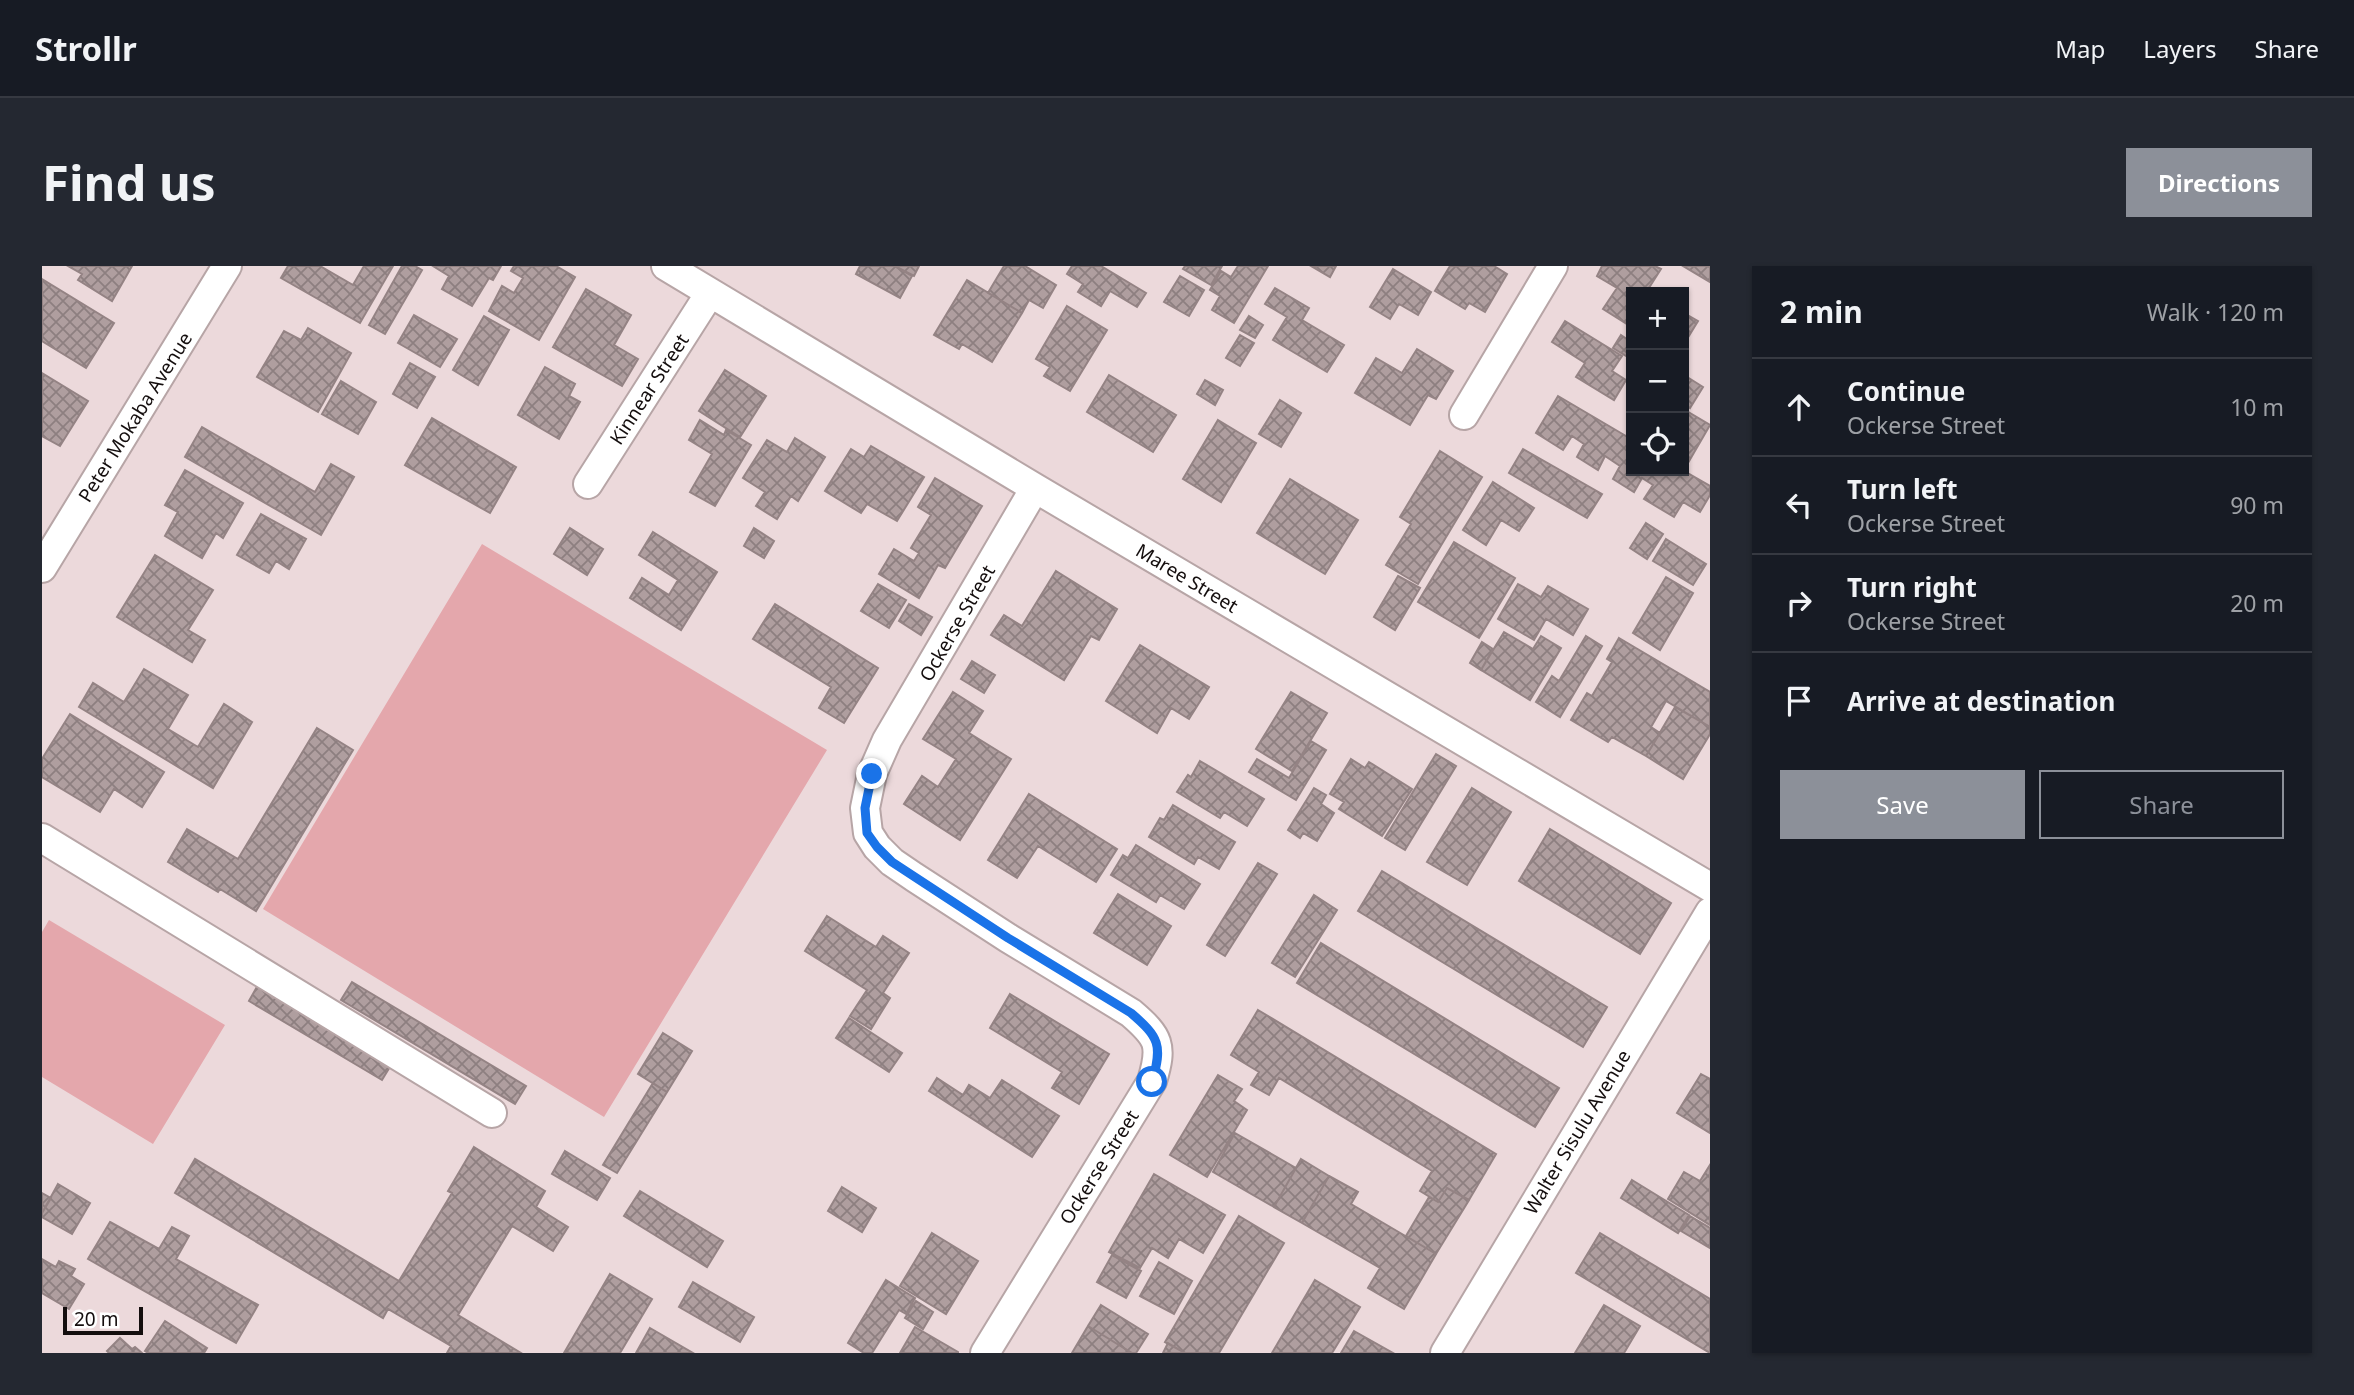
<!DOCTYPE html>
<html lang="en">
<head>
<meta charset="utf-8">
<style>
	:root { --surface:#171b24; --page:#242831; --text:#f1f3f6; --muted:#9ea1a6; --line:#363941; --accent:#8c9099 }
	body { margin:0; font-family:"Noto Sans",sans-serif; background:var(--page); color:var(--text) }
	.controls { position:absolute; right:21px; top:21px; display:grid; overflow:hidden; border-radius:0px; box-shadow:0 2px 5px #0004 }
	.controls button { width:63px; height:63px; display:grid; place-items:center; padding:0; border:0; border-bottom:2px solid var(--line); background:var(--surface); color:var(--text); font:35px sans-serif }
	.scale { position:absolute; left:21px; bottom:18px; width:80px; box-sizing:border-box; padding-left:7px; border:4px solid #140e0e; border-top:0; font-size:19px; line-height:24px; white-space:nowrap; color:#140e0e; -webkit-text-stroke:5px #fff; paint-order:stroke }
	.stop { position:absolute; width:21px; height:21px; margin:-16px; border:5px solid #1a73e8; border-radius:50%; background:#fff }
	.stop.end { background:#1a73e8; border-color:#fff; box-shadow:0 2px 7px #0008 }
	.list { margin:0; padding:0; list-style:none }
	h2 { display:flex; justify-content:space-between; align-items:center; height:91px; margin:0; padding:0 28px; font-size:30px }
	h2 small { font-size:23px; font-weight:400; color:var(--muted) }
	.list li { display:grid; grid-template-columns:46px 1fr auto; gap:21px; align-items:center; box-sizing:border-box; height:98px; padding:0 28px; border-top:2px solid var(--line) }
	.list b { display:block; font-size:26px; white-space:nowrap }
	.list p { margin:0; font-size:23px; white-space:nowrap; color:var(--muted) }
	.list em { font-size:23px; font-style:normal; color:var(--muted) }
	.actions { display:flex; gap:14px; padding:21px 28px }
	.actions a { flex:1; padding:16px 0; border:2px solid var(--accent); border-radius:0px; text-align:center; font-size:24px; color:var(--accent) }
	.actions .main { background:var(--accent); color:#fff }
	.icon { flex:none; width:38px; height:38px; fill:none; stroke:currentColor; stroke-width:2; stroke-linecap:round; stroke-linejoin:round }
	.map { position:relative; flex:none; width:1668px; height:1087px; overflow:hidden; border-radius:0px }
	header { display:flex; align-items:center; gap:42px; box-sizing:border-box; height:98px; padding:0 35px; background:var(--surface); border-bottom:2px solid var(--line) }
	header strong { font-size:33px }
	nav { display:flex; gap:38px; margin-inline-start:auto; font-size:24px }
	.intro { display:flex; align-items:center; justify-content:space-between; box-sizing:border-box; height:168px; padding:0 42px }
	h1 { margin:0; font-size:49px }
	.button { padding:18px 32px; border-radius:0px; background:var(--accent); color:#fff; font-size:24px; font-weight:700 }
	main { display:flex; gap:42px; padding:0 42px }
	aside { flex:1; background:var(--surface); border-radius:0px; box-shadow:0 2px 5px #0004 }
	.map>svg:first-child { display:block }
	.pitch { fill:#e4a7ac }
	.building { fill:url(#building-cross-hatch); stroke:#948384; stroke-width:2 }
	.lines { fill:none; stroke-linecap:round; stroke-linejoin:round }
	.minor-casing { stroke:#b7a5a6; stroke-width:32 }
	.minor { stroke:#fff; stroke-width:28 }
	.route { stroke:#1a73e8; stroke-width:9 }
	.labels { text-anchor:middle; stroke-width:7; stroke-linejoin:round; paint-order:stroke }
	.street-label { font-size:19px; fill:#140e0e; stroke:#fff }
</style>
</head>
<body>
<header>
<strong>Strollr</strong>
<nav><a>Map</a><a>Layers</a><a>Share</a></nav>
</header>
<div class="intro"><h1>Find us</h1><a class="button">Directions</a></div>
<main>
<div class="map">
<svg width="1668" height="1087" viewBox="0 0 1668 1087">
	<defs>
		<pattern id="building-cross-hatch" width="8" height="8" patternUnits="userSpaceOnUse" patternTransform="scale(1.75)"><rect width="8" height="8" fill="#af9e9f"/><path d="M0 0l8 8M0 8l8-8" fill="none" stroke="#8d7f80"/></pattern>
	</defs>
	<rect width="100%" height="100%" fill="#ecd9db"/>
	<!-- pitch -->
	<path class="pitch" d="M440,278L785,484L562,851L221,643Z
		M7,654L183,759L111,878L0,811V666Z"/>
	<!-- building -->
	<path class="building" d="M26,0H90L70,35L36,14L40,8Z
		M246,0H278L311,19L322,0H351L318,57L239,12Z
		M360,0H373L380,4L343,68L327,59Z
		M391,0H459L451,14L447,12L430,40L400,23L407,10Z
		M472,0H514L533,11L497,74L447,45L460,20L472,27L481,12L469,5Z
		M818,0H852L870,10L858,32L814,8Z
		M853,0H877L872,10Z
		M962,0H983L1014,19L1001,42L987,34L980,47L946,27Z
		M1030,0H1059L1104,27L1095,41L1068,25L1059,40L1036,26L1041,18L1025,8Z
		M1143,0H1180L1169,19L1141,3Z
		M1196,0H1226L1192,57L1170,44L1178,30L1168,24L1179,5L1189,11Z
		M1269,0H1294L1288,11Z
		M1408,0H1452L1465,8L1443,46L1427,37L1423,43L1393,25Z
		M1560,0H1613L1619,3L1605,25L1608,26H1589V51L1585,58L1561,43L1575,22L1555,10Z
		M1641,0H1668V16Z
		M1351,3L1389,26L1376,49L1357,38L1348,53L1328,41Z
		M1138,10L1162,24L1147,50L1122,36Z
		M0,13L72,57L44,102L0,75Z
		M925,14L980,47L950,96L920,78L917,83L892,69Z
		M1233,22L1267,42L1260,54L1302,79L1285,106L1231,74L1245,51L1223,38Z
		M544,23L589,49L572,79L596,93L580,120L511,81Z
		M1025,40L1065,64L1028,125L1002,110L1008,101L994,93Z
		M1642,47L1656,55L1642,78Z
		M372,49L415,73L398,101L356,77Z
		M442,50L467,64L436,119L411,104Z
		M1207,50L1221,59L1213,72L1198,64Z
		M1523,55L1580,90L1570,105L1584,114L1572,134L1534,111L1543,97L1510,76Z
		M266,62L309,87L276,146L215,111L242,65L259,74Z
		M1198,69L1212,77L1198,100L1184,92Z
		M1579,69L1589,76V93L1571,82Z
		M1375,83L1411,105L1394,133L1386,129L1368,159L1313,127L1334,92L1360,107Z
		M368,97L393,111L375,142L351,128Z
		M503,101L533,118L527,130L538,136L517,173L476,149Z
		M683,104L724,130L698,171L657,145Z
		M0,107L46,135L18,180L0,170Z
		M1067,109L1134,149L1111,186L1045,146Z
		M1642,109L1661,121L1648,142L1642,138Z
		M1163,114L1181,124L1173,139L1155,128Z
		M299,115L334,136L316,168L280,148Z
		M1516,130L1589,173V205H1642L1668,220V229L1658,246L1641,236L1632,251L1602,233L1611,219L1600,212L1592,226L1571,213L1578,200L1563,190L1556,204L1535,191L1542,178L1530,170L1521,184L1494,167Z
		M1238,134L1259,147L1239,181L1217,168Z
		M1643,144L1668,159L1646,197L1642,195Z
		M390,152L474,201L448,247L363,199Z
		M658,154L682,169L684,164L709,179L673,240L648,226L670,188L647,174Z
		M1176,154L1214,177L1179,236L1141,213Z
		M160,161L273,226L289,198L312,211L279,269L143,191Z
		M753,172L783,191L756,235L749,230L735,253L714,240L723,226L701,212L725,174L745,186Z
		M829,180L882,211L855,255L825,238L819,247L783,225L809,183L822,191Z
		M1481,183L1560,228L1545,252L1467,207Z
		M1398,185L1440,211L1376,318L1344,299L1369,258L1358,251Z
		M143,204L201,237L181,272L174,267L160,292L123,270L136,246L123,239Z
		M893,212L940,240L903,302L896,299L877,332L837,308L852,283L872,295L877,287L869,282L889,249L876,241Z
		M1248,213L1316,254L1283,308L1215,267Z
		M1451,216L1492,242L1477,265L1459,254L1444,279L1421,264Z
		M219,248L264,273L247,303L234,295L227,307L195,289Z
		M1604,257L1621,268L1605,293L1588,282Z
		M528,262L561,283L545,309L512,288Z
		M712,262L732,275L722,292L702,280Z
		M611,266L675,306L639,364L588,332L600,312L627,329L636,314L597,289Z
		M1624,273L1664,298L1651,319L1611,295Z
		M1412,276L1473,312L1437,372L1376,336Z
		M113,289L171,324L146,364L163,374L150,396L75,351Z
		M1014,305L1075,343L1057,374L1049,370L1022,414L949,369L962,349L980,360Z
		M1356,310L1378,322L1353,364L1332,351Z
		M1624,311L1651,327L1618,384L1591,367Z
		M836,318L864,334L847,362L819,345Z
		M1476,318L1499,331L1506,320L1546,343L1531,369L1504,353L1492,374L1456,353Z
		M733,338L836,402L802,457L777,442L789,421L711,373Z
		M867,338L890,351L879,369L857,355Z
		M1462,366L1491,383L1499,370L1519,382L1488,434L1439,404Z
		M1544,370L1560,380L1518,451L1494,436L1510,410L1517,415Z
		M1577,372L1668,426V461L1624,435L1609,461L1618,467L1604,490L1570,471L1566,476L1529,454L1545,427L1550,430L1570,396L1565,393Z
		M1440,376L1451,383L1439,404L1428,397Z
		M1098,379L1167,421L1147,453L1129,442L1115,467L1064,435Z
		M930,395L953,409L942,427L919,413Z
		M102,403L146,429L126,463L156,481L182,438L210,456L171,522L37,441L51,417L82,436Z
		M911,426L941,445L927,467L969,493L918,574L862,538L880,510L896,521L914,493L881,473Z
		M1249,426L1285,447L1250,505L1214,483Z
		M1633,441L1668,461V468L1641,513L1604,490Z
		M28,448L122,506L100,541L72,523L58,546L0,511V493Z
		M275,462L311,484L214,645L178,623L176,626L126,596L145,563L196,593Z
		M1269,475L1284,484L1254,534L1207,506L1215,493L1247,512Z
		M1394,488L1414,500L1363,584L1343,572Z
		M1309,493L1323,502L1327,496L1370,523L1340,570L1297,543L1302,536L1288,528Z
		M1158,495L1222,533L1205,560L1182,546L1178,552L1135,526L1146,509L1149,511Z
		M1272,522L1284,529L1279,538L1292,547L1275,575L1261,567L1258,572L1246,564Z
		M1430,522L1469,546L1425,619L1385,596Z
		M987,528L1075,583L1054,616L996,580L975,612L946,594Z
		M1131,539L1193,576L1177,603L1156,591L1152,598L1107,571L1118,552L1122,554Z
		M1508,563L1629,637L1598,688L1477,615Z
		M1094,579L1158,618L1142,643L1118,629L1114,636L1069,609L1081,589L1086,592Z
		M1216,597L1235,608L1183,690L1165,679Z
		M1340,605L1565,741L1541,781L1316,645Z
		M1076,628L1129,660L1105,699L1052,667Z
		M1272,629L1295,644L1253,711L1230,697Z
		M785,650L834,681L841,670L867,687L841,727L848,732L829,763L808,750L825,724L763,685Z
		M1279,677L1517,822L1493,861L1255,717Z
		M310,716L484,820L473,838L299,734Z
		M216,719L349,799L340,814L207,735Z
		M968,728L1067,788L1037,838L1010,822L1020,806L948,762Z
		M1216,744L1454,888L1427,934L1405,922L1396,936L1378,925L1390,905L1237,812L1227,829L1209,819L1217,806L1189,789Z
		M807,752L860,787L847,806L794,772Z
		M621,767L650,785L625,826L596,808Z
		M1659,808L1668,813V867L1635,847Z
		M1176,809L1200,823L1192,835L1205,844L1165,911L1128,889Z
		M895,812L921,829L927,819L948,832L960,814L1017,850L990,891L887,825Z
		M611,817L625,826L575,907L561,899Z
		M1193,867L1254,902L1232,941L1171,906Z
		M432,881L503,925L494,941L526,961L511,985L470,960L416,1049L479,1087H405L409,1080L346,1043L341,1052L133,927L153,893L357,1015L410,927L406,925Z
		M523,885L568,912L555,934L510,908Z
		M1259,893L1287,910L1260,957L1232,941Z
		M1668,899V959L1626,933L1642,906L1658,915Z
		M1112,908L1183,949L1161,987L1137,973L1126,992L1110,982L1098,1002L1067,986Z
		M1287,910L1316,926L1309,938L1394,988L1362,1043L1326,1022L1338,1002L1260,957Z
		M1590,914L1647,949L1636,967L1579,932Z
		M16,918L48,937L30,968L0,951V947Z
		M800,921L834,942L820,966L786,945Z
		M1405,922L1427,934L1394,988L1364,970L1387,931L1396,936Z
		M598,925L681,975L665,1001L582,950Z
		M0,927L9,932L0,947Z
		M1197,950L1242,977L1177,1087H1143L1123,1076Z
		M1648,950L1668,962V982L1639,965Z
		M68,956L117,983L130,961L147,970L134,993L216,1039L194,1077L46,993Z
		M890,967L936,995L904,1048L858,1020Z
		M1558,967L1668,1033V1087L1534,1007Z
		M1070,989L1099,1005L1084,1032L1055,1016Z
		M0,993L14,1001L17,995L33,1003L29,1010L42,1018L27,1043L0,1027Z
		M1117,996L1150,1015L1132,1048L1098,1030Z
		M568,1008L610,1033L578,1087H522Z
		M844,1014L873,1032L864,1048L857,1044L830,1087H822L806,1077Z
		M1273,1014L1318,1041L1290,1087H1230Z
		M651,1016L712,1051L698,1076L637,1041Z
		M874,1035L891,1046L881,1063L863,1052Z
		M1059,1039L1106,1068L1094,1087H1090L1046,1060Z
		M1562,1039L1598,1060L1582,1087H1533Z
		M123,1055L165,1082L162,1087H106L103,1085Z
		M1046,1060L1090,1087H1030Z
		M873,1061L916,1086V1087H858Z
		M608,1062L651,1087H594Z
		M1312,1065L1351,1087H1299Z
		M78,1072L90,1083L93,1081L100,1087H67L65,1085Z
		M1126,1077L1143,1087H1121Z"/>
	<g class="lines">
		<defs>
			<path id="minor" d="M624,0L993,222L1668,621
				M1422,149L1511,0
				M546,218L668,27
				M0,302L185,0
				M0,572L450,847
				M943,1087L1110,815C1121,779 1117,771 1089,747L966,672L872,611L850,596L835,581L826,567L823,542L830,508L845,474L993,222
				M1403,1087L1668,646"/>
		</defs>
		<!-- minor casing -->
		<use href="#minor" class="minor-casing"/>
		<!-- minor -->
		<use href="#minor" class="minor"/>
	</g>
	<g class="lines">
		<!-- route -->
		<path class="route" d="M830,508L823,542L825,567L835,581L850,596L966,672L1089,747C1117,771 1121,779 1110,816"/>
	</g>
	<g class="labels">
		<!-- street labels -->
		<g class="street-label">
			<text transform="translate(607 123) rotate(-57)" y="7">Kinnear Street</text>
			<text transform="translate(93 151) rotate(-58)" y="7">Peter Mokaba Avenue</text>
			<text transform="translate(1145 312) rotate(31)" y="7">Maree Street</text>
			<text transform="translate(915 357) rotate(-60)" y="7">Ockerse Street</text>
			<text transform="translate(1535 866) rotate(-59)" y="7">Walter Sisulu Avenue</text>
			<text transform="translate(1057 901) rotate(-58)" y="7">Ockerse Street</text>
		</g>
	</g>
</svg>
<div class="controls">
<button>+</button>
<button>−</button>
<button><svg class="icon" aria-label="locate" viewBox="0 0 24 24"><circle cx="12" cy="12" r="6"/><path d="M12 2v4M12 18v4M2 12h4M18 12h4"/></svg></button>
</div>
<div class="scale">20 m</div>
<div class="stop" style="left:1110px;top:816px"></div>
<div class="stop end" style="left:830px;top:508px"></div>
</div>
<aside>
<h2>2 min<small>Walk · 120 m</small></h2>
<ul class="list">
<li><svg class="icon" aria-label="ahead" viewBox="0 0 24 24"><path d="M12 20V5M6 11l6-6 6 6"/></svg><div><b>Continue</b><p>Ockerse Street</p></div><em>10 m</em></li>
<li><svg class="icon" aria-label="left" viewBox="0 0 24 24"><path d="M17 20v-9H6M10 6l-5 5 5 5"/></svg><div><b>Turn left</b><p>Ockerse Street</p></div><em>90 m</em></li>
<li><svg class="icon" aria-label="right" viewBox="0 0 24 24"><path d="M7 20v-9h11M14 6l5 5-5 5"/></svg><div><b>Turn right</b><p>Ockerse Street</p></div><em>20 m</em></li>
<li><svg class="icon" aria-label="arrive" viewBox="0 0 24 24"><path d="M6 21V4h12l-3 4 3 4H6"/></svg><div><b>Arrive at destination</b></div></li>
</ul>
<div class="actions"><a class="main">Save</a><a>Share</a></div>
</aside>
</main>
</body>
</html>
